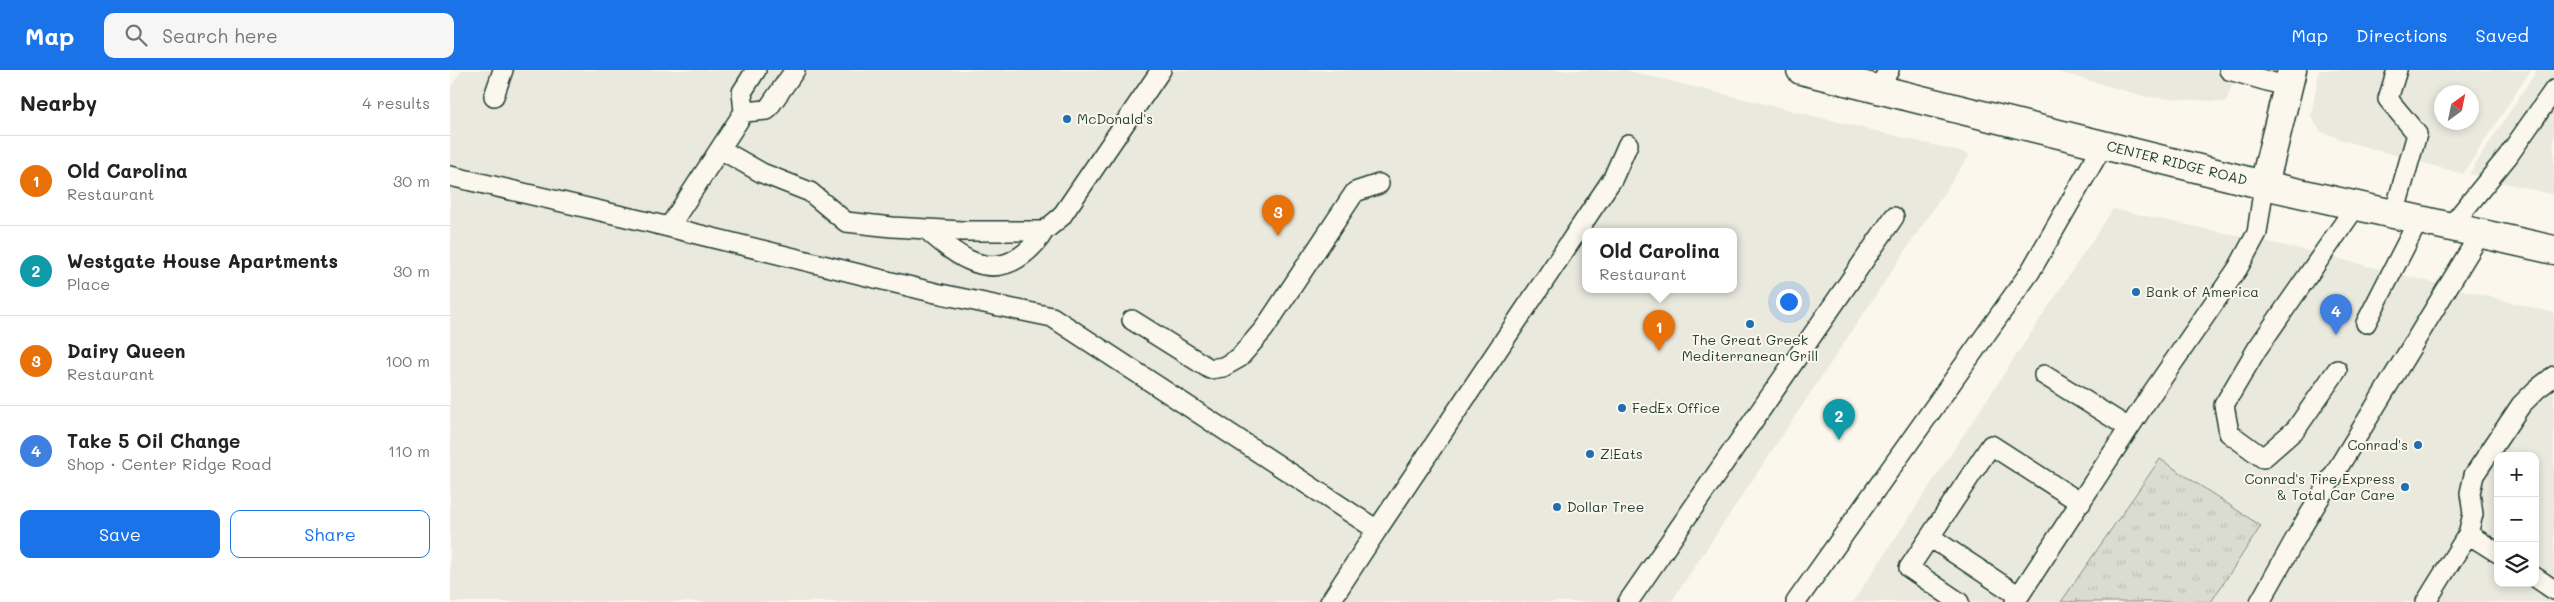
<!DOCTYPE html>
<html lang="en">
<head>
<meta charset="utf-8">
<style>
	:root { --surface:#fff; --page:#f6f6f6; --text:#222; --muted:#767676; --line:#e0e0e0; --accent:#1a73e8 }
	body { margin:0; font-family:Mali,sans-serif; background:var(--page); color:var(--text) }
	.controls { position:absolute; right:15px; bottom:15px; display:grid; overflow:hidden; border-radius:10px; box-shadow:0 2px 8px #0003 }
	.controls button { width:45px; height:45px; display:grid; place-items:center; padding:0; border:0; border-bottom:1px solid var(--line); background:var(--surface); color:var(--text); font:25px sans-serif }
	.compass { position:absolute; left:1984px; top:15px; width:45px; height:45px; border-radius:50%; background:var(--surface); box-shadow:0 2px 8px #0003; rotate:33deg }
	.you { position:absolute; left:1338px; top:231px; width:18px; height:18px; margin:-12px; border:4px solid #fff; border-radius:50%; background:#1a73e8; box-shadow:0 0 0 8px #1a73e833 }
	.badge { display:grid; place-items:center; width:32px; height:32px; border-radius:50%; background:var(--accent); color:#fff; font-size:16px; font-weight:700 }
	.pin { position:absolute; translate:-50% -41px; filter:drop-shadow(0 1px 2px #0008) }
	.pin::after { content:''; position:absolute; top:26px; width:18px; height:15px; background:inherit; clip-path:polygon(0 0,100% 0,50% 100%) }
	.popup { position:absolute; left:1132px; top:158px; width:155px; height:65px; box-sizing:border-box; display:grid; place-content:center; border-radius:10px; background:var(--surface); filter:drop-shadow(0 1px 4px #0005); font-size:16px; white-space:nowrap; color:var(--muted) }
	.popup b { font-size:19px; color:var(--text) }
	.popup::after { content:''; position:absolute; left:50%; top:100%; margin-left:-10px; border:10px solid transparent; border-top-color:var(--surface) }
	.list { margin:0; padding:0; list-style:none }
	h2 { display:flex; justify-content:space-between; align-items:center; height:65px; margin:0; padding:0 20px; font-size:21px }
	h2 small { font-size:16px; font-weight:400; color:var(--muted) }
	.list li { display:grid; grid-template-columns:32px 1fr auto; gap:15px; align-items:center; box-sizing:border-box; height:90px; padding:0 20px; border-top:1px solid var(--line) }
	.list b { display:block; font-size:19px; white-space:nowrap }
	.list p { margin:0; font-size:16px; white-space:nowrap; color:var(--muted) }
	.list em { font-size:16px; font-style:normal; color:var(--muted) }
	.actions { display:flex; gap:10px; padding:15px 20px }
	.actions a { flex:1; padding:11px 0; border:1px solid var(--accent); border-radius:10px; text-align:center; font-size:18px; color:var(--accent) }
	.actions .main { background:var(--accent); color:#fff }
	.icon { flex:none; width:28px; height:28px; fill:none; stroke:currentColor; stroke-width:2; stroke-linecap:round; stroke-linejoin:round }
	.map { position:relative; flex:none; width:2104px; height:532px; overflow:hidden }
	header { display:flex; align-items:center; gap:30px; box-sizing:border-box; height:70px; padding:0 25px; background:var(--accent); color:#fff }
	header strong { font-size:24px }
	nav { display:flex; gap:28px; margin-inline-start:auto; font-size:18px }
	.search { width:350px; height:45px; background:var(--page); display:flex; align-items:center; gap:12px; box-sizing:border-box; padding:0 18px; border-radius:10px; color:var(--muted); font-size:19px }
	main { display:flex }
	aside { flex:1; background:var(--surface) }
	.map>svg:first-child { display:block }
	.built { fill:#eae9de; fill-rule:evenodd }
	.grass { fill:url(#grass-tufts); stroke:#7d8c82 }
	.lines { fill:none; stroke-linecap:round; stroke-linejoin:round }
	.lane-casing { stroke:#1f3d34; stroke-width:22 }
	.street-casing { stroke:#1f3d34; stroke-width:31 }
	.primary-casing { stroke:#1f3d34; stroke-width:31 }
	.lane { stroke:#fbf7ec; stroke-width:19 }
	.street { stroke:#fbf7ec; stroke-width:28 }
	.primary { stroke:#fbf7ec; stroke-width:28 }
	.poi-dot { fill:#1f6fb2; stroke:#fbf7ec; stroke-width:2 }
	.labels { text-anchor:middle; stroke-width:4; stroke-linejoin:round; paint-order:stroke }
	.poi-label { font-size:14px; fill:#1f3d34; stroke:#fbf7ec; text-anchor:start }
	.street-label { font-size:14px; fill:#1f3d34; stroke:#fbf7ec }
</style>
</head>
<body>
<header>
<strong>Map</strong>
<div class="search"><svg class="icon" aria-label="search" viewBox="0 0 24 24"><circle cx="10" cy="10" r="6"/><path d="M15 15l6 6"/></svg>Search here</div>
<nav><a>Map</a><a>Directions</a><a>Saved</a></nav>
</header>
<main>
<aside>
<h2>Nearby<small>4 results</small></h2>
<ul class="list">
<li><span class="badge" style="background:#e8710a">1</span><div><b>Old Carolina</b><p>Restaurant</p></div><em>30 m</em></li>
<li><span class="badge" style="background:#0f9aa8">2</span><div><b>Westgate House Apartments</b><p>Place</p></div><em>30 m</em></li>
<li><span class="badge" style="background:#e8710a">3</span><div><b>Dairy Queen</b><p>Restaurant</p></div><em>100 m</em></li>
<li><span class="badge" style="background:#3f7fe0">4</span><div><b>Take 5 Oil Change</b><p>Shop · Center Ridge Road</p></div><em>110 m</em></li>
</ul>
<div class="actions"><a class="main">Save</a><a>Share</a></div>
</aside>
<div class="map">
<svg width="2104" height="532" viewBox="0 0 2104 532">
	<defs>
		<pattern id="grass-tufts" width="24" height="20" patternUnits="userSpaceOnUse" patternTransform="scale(1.25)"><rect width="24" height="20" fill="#dbdcd1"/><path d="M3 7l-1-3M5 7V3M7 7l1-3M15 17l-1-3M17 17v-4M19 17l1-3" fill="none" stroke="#bcbeb4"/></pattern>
	</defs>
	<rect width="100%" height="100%" fill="#fbf7ec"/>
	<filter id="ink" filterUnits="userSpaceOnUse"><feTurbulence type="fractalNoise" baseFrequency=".02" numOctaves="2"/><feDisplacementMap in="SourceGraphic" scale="10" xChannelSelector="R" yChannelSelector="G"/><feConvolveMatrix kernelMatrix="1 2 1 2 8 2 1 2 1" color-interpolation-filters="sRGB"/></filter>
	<g filter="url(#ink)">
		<!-- built -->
		<path class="built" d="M12,0H1175L1520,84L1221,532H0V18ZM1135,162H1283V220H1135Z
			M1602,0H1787L1776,32L1697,27Z
			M1869,0H2081L2013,104L1895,71L1870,61L1861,46ZM1992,22H2022V52H1992Z
			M2087,0H2104V125L2019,104Z
			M1663,139L1854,180L2104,243V532H1761L1811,456L1710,389L1611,532H1403ZM2048,386H2085V513H2048Z"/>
		<!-- grass -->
		<path class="grass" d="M1710,389L1811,456L1761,532H1611Z"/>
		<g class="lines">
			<defs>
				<path id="lane" d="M306,0L292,22L294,42L317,40L345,0
					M1779,0L1838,17
					M1428,19L1439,0
					M44,26L53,0
					M270,79L312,103L360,122L396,152L442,157L512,161H594L611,147L711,0
					M0,106L198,152L486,223L602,247L927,460L1163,108L1178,74
					M1944,144L1967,64L1938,29L1947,0
					M219,157L294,42
					M2000,157L2058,86L2104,20
					M476,159C501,181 534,210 568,188C579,181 587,173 594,161
					M682,250L760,299L773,297L789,288L814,259L905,122L929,114
					M1916,253L1969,149
					M1887,300L1846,359L1813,388L1779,363L1774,335L1807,279L1906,136
					M1594,305L1679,358
					M2018,464L2048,483
					M1480,467L1569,526
					M2085,507L2104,520
					M880,532L927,460
					M1178,532L1444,147
					M1346,532L1580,202L1653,75
					M1509,532L1459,498L1541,375L1631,433
					M1565,532L1700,326L1788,198L1807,163L1814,115
					M1810,532L1852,457L2030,164
					M1976,532L2018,464L2023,444L2020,423L2024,405L2071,335L2087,319L2104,306"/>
				<path id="street" d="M1814,115L1842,0"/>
				<path id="primary" d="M1351,0L1814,115L2104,180"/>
			</defs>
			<!-- lane casing -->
			<use href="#lane" class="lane-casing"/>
			<!-- street casing -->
			<use href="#street" class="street-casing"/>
			<!-- primary casing -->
			<use href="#primary" class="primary-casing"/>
			<!-- lane -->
			<use href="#lane" class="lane"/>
			<!-- street -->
			<use href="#street" class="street"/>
			<!-- primary -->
			<use href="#primary" class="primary"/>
		</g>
	</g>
	<!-- markers -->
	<g class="poi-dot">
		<circle cx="617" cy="49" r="5"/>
		<circle cx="1686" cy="222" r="5"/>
		<circle cx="1300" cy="254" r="5"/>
		<circle cx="1172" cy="338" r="5"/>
		<circle cx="1968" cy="375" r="5"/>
		<circle cx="1140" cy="384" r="5"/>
		<circle cx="1955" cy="417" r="5"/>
		<circle cx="1107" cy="437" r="5"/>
	</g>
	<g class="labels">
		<!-- poi labels -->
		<g class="poi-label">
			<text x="627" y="54">McDonald's</text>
			<text x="1696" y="227">Bank of America</text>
			<text x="1300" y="275" text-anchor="middle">The Great Greek<tspan x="1300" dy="16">Mediterranean Grill</tspan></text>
			<text x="1182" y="343">FedEx Office</text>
			<text x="1958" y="380" text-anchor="end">Conrad's</text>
			<text x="1150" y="389">Z!Eats</text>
			<text x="1945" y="414" text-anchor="end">Conrad's Tire Express<tspan x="1945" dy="16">&amp; Total Car Care</tspan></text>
			<text x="1117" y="442">Dollar Tree</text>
		</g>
		<!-- street labels -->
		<g class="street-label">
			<text transform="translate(1727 93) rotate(14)" y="5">CENTER RIDGE ROAD</text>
		</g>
	</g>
</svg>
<div class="controls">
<button>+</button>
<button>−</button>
<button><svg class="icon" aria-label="layers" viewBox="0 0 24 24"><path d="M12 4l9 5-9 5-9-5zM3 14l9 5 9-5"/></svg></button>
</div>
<svg class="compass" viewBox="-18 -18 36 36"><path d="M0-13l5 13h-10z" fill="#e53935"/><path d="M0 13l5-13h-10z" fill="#767676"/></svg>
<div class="you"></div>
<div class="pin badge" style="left:1209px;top:281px;background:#e8710a">1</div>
<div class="popup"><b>Old Carolina</b>Restaurant</div>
<div class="pin badge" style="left:1389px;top:370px;background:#0f9aa8">2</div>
<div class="pin badge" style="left:828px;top:166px;background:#e8710a">3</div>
<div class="pin badge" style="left:1886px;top:265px;background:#3f7fe0">4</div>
</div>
</main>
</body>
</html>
